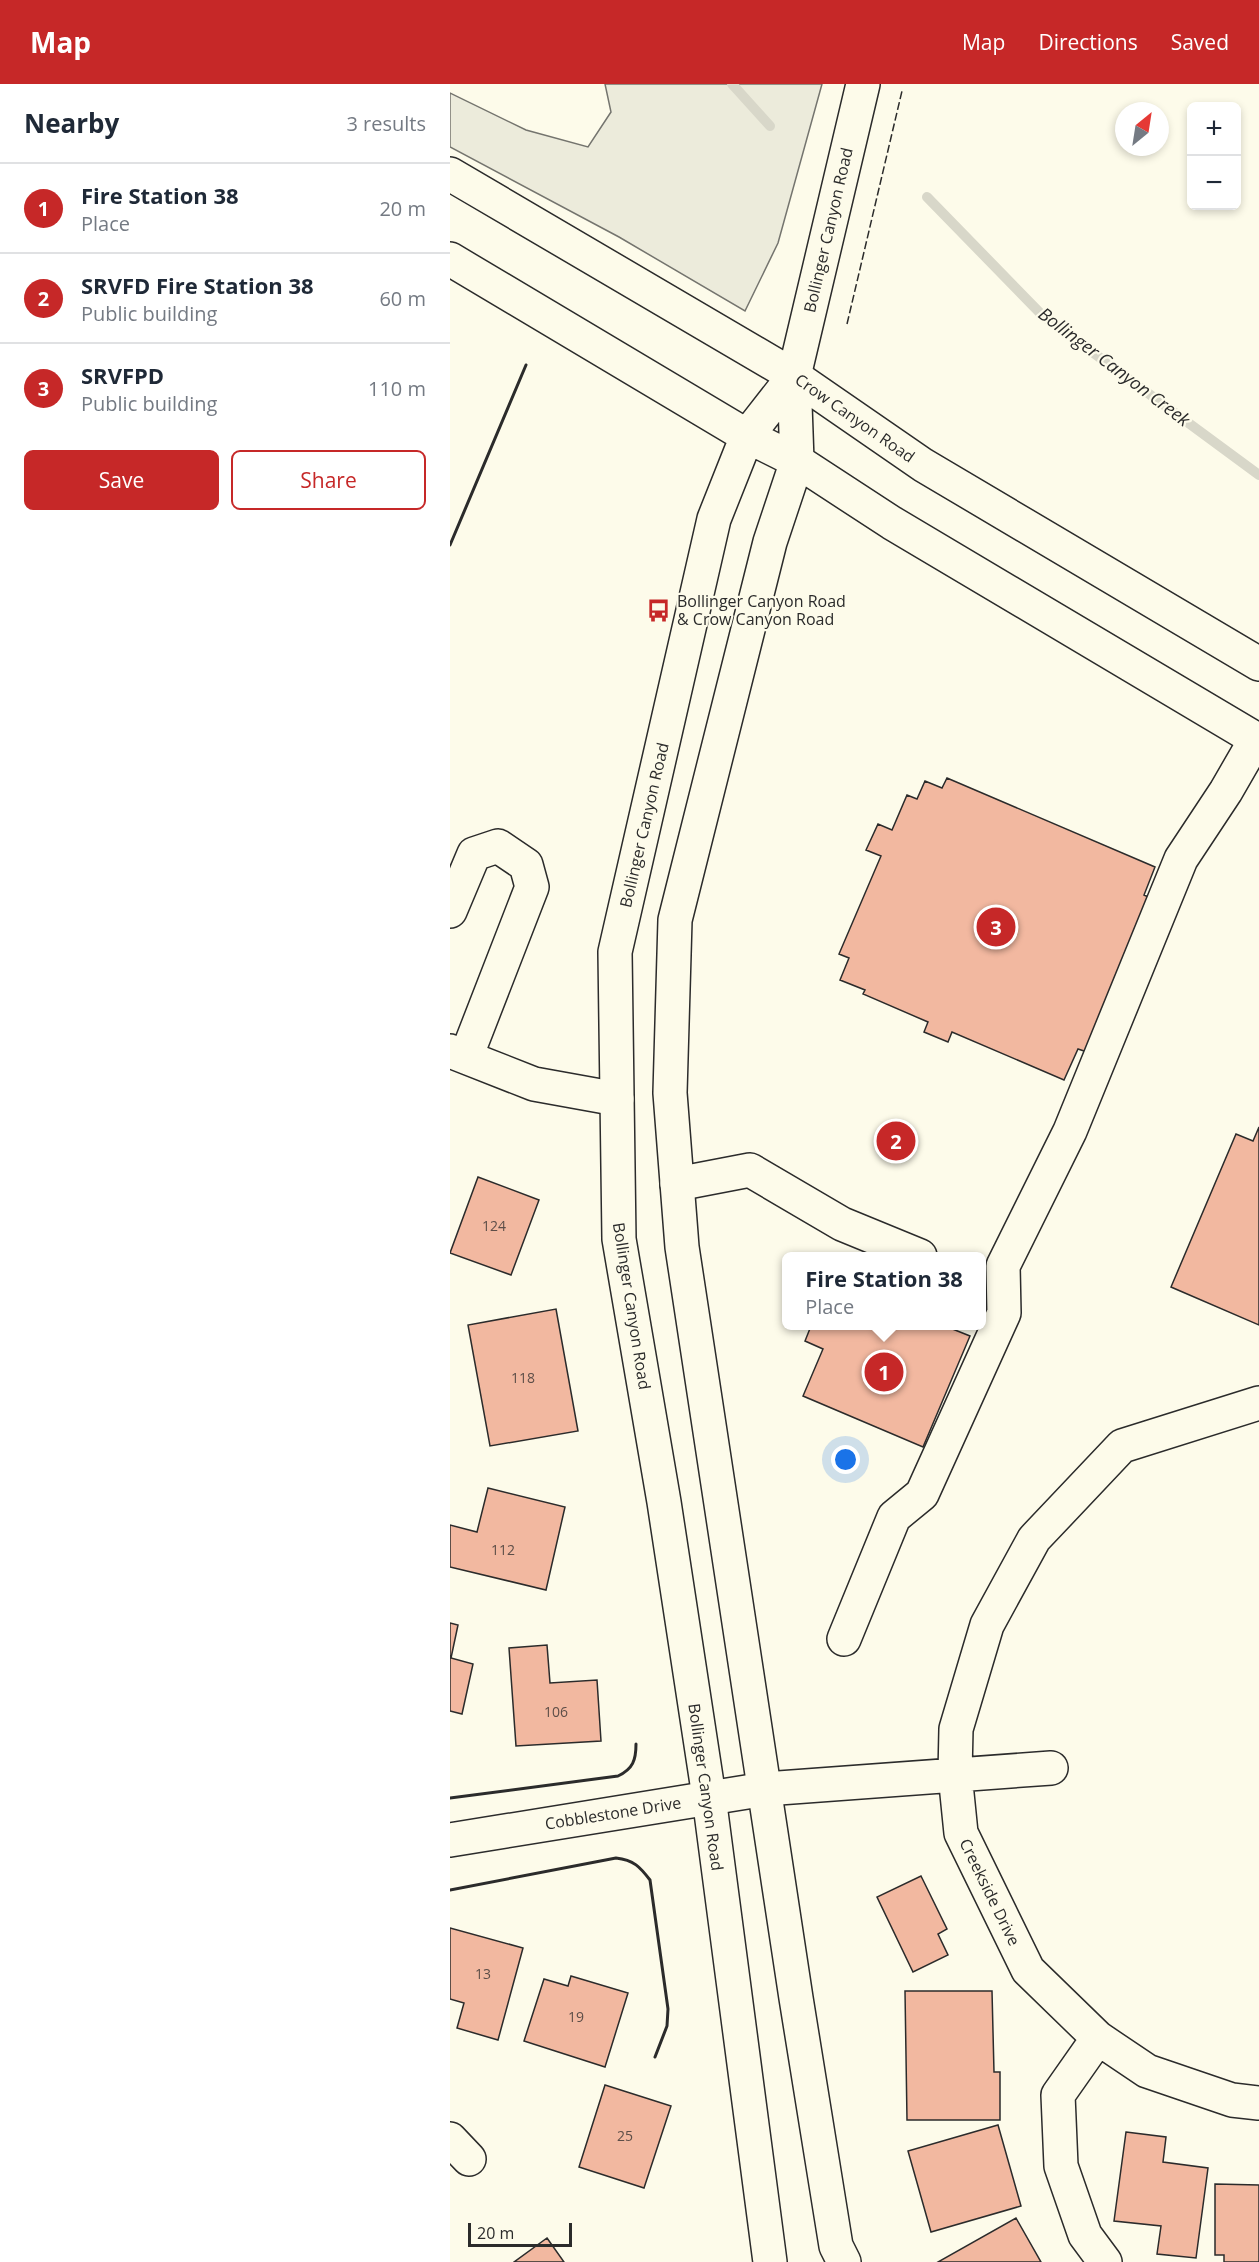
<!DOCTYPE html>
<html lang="en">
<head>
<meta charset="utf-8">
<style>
	:root { --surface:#fff; --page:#f2f2f3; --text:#1f2937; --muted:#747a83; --line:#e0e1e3; --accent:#c62828 }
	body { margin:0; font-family:"Open Sans",sans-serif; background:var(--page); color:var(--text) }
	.controls { position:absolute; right:18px; top:18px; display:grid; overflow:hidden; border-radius:9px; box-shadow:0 3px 9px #0003 }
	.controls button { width:54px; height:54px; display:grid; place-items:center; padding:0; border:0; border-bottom:2px solid var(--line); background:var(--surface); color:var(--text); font:30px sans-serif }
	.compass { position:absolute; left:665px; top:18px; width:54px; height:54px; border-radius:50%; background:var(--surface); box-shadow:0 3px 9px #0003; rotate:30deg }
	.scale { position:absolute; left:18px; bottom:15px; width:104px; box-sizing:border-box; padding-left:6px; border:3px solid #2b2b2b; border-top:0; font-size:16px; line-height:21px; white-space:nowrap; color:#2b2b2b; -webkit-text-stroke:4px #fdfbea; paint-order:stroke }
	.you { position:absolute; left:396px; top:1376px; width:21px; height:21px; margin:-15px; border:4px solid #fff; border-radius:50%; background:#1a73e8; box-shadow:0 0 0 9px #1a73e833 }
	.badge { display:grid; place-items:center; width:39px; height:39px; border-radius:50%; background:var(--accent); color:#fff; font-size:20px; font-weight:700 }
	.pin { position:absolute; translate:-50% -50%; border:3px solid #fff; box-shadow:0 2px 6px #0006 }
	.popup { position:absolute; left:332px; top:1168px; width:204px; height:78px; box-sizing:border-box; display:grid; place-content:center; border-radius:9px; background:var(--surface); filter:drop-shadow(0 2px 4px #0005); font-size:20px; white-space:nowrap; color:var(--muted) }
	.popup b { font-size:22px; color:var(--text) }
	.popup::after { content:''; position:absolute; left:50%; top:100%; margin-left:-12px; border:12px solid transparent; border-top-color:var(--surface) }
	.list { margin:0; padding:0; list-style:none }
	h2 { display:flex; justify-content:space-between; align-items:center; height:78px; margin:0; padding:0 24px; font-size:26px }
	h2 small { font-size:20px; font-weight:400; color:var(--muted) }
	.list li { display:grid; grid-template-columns:39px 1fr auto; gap:18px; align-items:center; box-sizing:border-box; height:90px; padding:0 24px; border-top:2px solid var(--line) }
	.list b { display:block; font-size:22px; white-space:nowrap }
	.list p { margin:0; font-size:20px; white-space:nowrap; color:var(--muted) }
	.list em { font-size:20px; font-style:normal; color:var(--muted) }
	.actions { display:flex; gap:12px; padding:18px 24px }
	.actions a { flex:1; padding:14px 0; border:2px solid var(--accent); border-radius:9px; text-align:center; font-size:21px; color:var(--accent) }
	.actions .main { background:var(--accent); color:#fff }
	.map { position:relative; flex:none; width:809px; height:2178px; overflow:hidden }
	header { display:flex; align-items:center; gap:36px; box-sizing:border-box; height:84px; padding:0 30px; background:var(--accent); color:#fff }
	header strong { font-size:28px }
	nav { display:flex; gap:33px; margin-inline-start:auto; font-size:21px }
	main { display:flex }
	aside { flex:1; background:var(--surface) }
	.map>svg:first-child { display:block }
	.green { fill:#ecebdb; stroke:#74746e; stroke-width:1.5 }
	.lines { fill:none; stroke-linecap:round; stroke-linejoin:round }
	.stream { stroke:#d8d7c9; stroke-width:10 }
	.building { fill:#f2b8a0; stroke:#2b2b2b; stroke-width:1.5 }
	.minor-casing { stroke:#2b2b2b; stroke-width:36 }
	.major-casing { stroke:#2b2b2b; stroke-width:36 }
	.minor { stroke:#fdfbea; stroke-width:33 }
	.major { stroke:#fdfbea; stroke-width:33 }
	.fence { stroke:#2b2b2b; stroke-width:1.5; stroke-dasharray:8 3; stroke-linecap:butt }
	.wall { stroke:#2b2b2b; stroke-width:3 }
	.labels { text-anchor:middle; stroke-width:4.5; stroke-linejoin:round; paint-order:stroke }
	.number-label { font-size:14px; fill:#5d4e48 }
	.street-label { font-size:16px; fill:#2b2b2b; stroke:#fdfbea }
	.poi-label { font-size:16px; fill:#2b2b2b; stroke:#fdfbea; text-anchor:start }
	.water-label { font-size:18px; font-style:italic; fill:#2b2b2b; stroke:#fdfbea }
</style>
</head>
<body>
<header>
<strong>Map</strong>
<nav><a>Map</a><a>Directions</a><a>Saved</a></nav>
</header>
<main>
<aside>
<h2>Nearby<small>3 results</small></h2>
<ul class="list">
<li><span class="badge">1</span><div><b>Fire Station 38</b><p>Place</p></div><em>20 m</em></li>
<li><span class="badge">2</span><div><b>SRVFD Fire Station 38</b><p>Public building</p></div><em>60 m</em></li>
<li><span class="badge">3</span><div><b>SRVFPD</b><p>Public building</p></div><em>110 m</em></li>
</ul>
<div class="actions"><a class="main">Save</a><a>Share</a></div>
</aside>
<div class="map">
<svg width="809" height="2178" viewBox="0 0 809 2178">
	<rect width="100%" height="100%" fill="#fdfbea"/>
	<!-- green -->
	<path class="green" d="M155,0H372L328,159L295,227L169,153L0,63V9L76,46L138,63L161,28Z"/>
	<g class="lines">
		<!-- stream -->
		<path class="stream" d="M282,0L320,42
			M477,113L592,231L809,391"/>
	</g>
	<!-- building -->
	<path class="building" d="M497,694L705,783L694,811L703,815L637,968L628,965L614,996L502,948L498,958L474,948L478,938L413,910L415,906L390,896L399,874L389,870L431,772L416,766L428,740L442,746L457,711L467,715L475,697L492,704Z
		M809,1043V1241L721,1203L786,1050L803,1057Z
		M28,1093L89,1116L61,1191L0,1169Z
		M106,1225L128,1347L40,1362L18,1241Z
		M361,1242H495L520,1252L473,1363L353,1312L373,1265L355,1257Z
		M38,1404L115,1423L96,1506L0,1483V1441L27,1448Z
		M0,1539L8,1541L1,1574L23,1580L12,1630L0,1627Z
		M97,1561L100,1599L147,1596L151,1657L66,1662L59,1564Z
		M471,1792L497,1845L488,1850L498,1871L463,1888L427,1813Z
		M0,1844L73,1864L48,1956L7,1944L14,1919L0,1915Z
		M121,1892L178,1909L155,1983L74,1957L94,1895L118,1902Z
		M455,1907H542L544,1988H550V2036H457Z
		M155,2001L221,2022L194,2104L129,2083Z
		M548,2041L571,2122L481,2148L458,2067Z
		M676,2048L716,2053L713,2078L758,2084L746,2174L707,2170L711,2142L664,2137Z
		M765,2100L809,2101V2178H774V2171H765Z
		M566,2134L591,2178H488Z
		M97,2154L114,2178H64Z"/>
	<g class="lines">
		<defs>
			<path id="minor" d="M344,292L413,0
				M0,827L24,770L48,762L76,781L82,803L16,973
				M0,967L84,1000L167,1015
				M227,1100L300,1086L392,1140L470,1172
				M809,1319L672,1362L584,1455L537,1541L506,1645L505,1690L511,1749L578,1886L648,1954L697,1987L782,2016L809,2019
				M394,1555L444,1433L472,1410L554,1229L553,1182L620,1047L731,775L776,707L806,655
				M0,1756L315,1705L601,1684
				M648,1954L608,2011L611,2082L635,2151L655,2178
				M0,2055L19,2075"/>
			<path id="major" d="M0,90L344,292L473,381L809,580
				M0,175L297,352L347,377L442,439L809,657
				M344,292L347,377L320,458L225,836L220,1009L232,1163L346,1914L386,2162L394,2178
				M320,2178L259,1713L214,1418L169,1155L165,868L264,435L297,352L344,292"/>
		</defs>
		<!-- minor casing -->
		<use href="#minor" class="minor-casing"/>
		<!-- major casing -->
		<use href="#major" class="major-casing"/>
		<!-- minor -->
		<use href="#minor" class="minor"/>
		<!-- major -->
		<use href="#major" class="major"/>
		<!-- fence -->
		<path class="fence" d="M397,240L452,7"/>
		<!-- wall -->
		<path class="wall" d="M0,461L76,281
			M0,1714L168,1692C183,1685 186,1676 186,1660
			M0,1806L166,1774C184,1776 190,1783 200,1796L218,1925L217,1942L205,1973"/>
	</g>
	<!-- icons -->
	<defs>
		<symbol id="bus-bare" viewBox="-9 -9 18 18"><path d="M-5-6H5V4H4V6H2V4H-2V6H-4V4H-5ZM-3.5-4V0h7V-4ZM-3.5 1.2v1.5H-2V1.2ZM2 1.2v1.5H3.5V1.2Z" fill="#c62828" stroke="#fdfbea" stroke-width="2.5" paint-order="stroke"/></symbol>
	</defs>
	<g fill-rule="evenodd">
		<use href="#bus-bare" x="192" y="510" width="33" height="33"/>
	</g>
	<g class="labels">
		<!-- number labels -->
		<g class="number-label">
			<text x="44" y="1147">124</text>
			<text x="73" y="1299">118</text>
			<text x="53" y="1471">112</text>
			<text x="106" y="1633">106</text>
			<text x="33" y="1895">13</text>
			<text x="126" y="1938">19</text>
			<text x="175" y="2057">25</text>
		</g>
		<!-- street labels -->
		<g class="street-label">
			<text transform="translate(378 146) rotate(-77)" y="6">Bollinger Canyon Road</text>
			<text transform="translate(405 334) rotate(35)" y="6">Crow Canyon Road</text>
			<text transform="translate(194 741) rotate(-77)" y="6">Bollinger Canyon Road</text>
			<text transform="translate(182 1222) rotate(81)" y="6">Bollinger Canyon Road</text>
			<text transform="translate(256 1703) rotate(82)" y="6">Bollinger Canyon Road</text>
			<text transform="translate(163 1729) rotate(-9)" y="6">Cobblestone Drive</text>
			<text transform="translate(540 1808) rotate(64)" y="6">Creekside Drive</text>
		</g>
		<!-- poi labels -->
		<g class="poi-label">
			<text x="227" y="523">Bollinger Canyon Road<tspan x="227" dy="18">&amp; Crow Canyon Road</tspan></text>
		</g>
		<!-- water labels -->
		<g class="water-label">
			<text transform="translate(664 283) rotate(37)" y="6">Bollinger Canyon Creek</text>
		</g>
	</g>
</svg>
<div class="controls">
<button>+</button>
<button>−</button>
</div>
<svg class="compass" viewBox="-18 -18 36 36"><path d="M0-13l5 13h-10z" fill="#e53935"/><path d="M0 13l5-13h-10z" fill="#747a83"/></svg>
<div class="scale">20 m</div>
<div class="you"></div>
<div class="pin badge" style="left:434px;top:1288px">1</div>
<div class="popup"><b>Fire Station 38</b>Place</div>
<div class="pin badge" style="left:446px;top:1057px">2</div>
<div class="pin badge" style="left:546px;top:843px">3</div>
</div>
</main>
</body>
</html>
